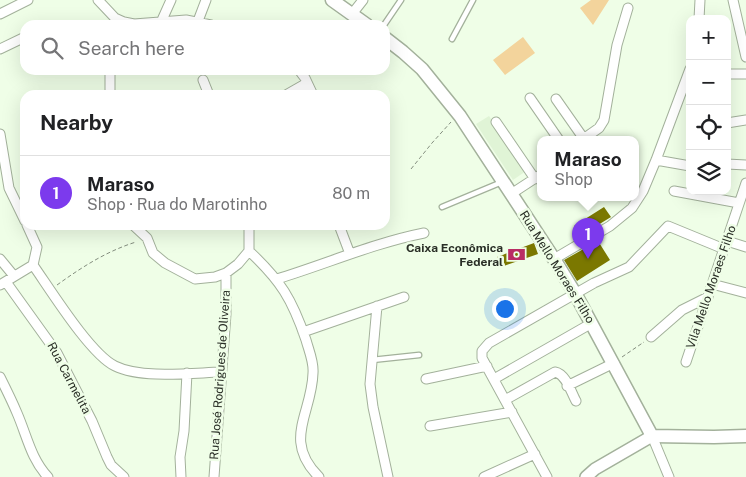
<!DOCTYPE html>
<html lang="en">
<head>
<meta charset="utf-8">
<style>
	:root { --surface:#fff; --page:#f2f2f2; --text:#202124; --muted:#757577; --line:#e0e0e0; --accent:#7c3aed }
	body { margin:0; font-family:"Public Sans",sans-serif; background:var(--page); color:var(--text) }
	.controls { position:absolute; right:15px; top:15px; display:grid; overflow:hidden; border-radius:10px; box-shadow:0 5px 20px #0002 }
	.controls button { width:45px; height:45px; display:grid; place-items:center; padding:0; border:0; border-bottom:1px solid var(--line); background:var(--surface); color:var(--text); font:25px sans-serif }
	.you { position:absolute; left:504px; top:308px; width:18px; height:18px; margin:-12px; border:4px solid #fff; border-radius:50%; background:#1a73e8; box-shadow:0 0 0 8px #1a73e833 }
	.badge { display:grid; place-items:center; width:32px; height:32px; border-radius:50%; background:var(--accent); color:#fff; font-size:16px; font-weight:700 }
	.pin { position:absolute; translate:-50% -41px; filter:drop-shadow(0 1px 2px #0008) }
	.pin::after { content:''; position:absolute; top:26px; width:18px; height:15px; background:inherit; clip-path:polygon(0 0,100% 0,50% 100%) }
	.popup { position:absolute; left:537px; top:136px; width:102px; height:65px; box-sizing:border-box; display:grid; place-content:center; border-radius:10px; background:var(--surface); filter:drop-shadow(0 1px 4px #0005); font-size:16px; white-space:nowrap; color:var(--muted) }
	.popup b { font-size:19px; color:var(--text) }
	.popup::after { content:''; position:absolute; left:50%; top:100%; margin-left:-10px; border:10px solid transparent; border-top-color:var(--surface) }
	.list { margin:0; padding:0; list-style:none }
	h2 { display:flex; justify-content:space-between; align-items:center; height:65px; margin:0; padding:0 20px; font-size:21px }
	h2 small { font-size:16px; font-weight:400; color:var(--muted) }
	.list li { display:grid; grid-template-columns:32px 1fr auto; gap:15px; align-items:center; box-sizing:border-box; height:75px; padding:0 20px; border-top:1px solid var(--line) }
	.list b { display:block; font-size:19px; white-space:nowrap }
	.list p { margin:0; font-size:16px; white-space:nowrap; color:var(--muted) }
	.list em { font-size:16px; font-style:normal; color:var(--muted) }
	.icon { flex:none; width:28px; height:28px; fill:none; stroke:currentColor; stroke-width:2; stroke-linecap:round; stroke-linejoin:round }
	.map { position:relative; flex:none; width:746px; height:477px; overflow:hidden }
	.search { position:absolute; background:var(--surface); box-shadow:0 5px 20px #0002; left:20px; top:20px; width:370px; height:55px; display:flex; align-items:center; gap:12px; box-sizing:border-box; padding:0 18px; border-radius:15px; color:var(--muted); font-size:19px }
	.panel { position:absolute; background:var(--surface); box-shadow:0 5px 20px #0002; left:20px; top:90px; width:370px; height:140px; border-radius:15px }
	.map>svg:first-child { display:block }
	.built { fill:#e0f4d6 }
	.green { fill:#f3d49c }
	.building { fill:#7b7800 }
	.lines { fill:none; stroke-linecap:round; stroke-linejoin:round }
	.service-casing { stroke:#a3b19b; stroke-width:7 }
	.minor-casing { stroke:#a3b19b; stroke-width:11 }
	.tertiary-casing { stroke:#a3b19b; stroke-width:14 }
	.secondary-casing { stroke:#a3b19b; stroke-width:15 }
	.path { stroke:#848e7f; stroke-width:1; stroke-dasharray:4 2.5; stroke-linecap:butt }
	.service { stroke:#fff; stroke-width:4.5 }
	.minor { stroke:#fff; stroke-width:9 }
	.tertiary { stroke:#fff; stroke-width:11 }
	.secondary { stroke:#fff; stroke-width:12 }
	.labels { text-anchor:middle; stroke-width:5; stroke-linejoin:round; paint-order:stroke }
	.poi-label { font-size:12px; font-weight:bold; fill:#292e26; stroke:#effee7; text-anchor:end }
	.street-label { font-size:12px; fill:#292e26; stroke:#effee7 }
</style>
</head>
<body>
<div class="map">
<svg width="746" height="477" viewBox="0 0 746 477">
	<rect width="100%" height="100%" fill="#effee7"/>
	<!-- built -->
	<path class="built" d="M489,116L526,171L513,180L476,124Z"/>
	<!-- green -->
	<path class="green" d="M591,0H609L593,25L580,8Z
		M523,37L535,53L505,75L493,60Z"/>
	<!-- building -->
	<path class="building" d="M604,207L611,217L580,236L574,226Z
		M598,241L610,260L577,281L564,260Z
		M534,243L538,254L501,267L497,257Z"/>
	<g class="lines">
		<defs>
			<path id="service" d="M384,25L401,0
				M452,39L473,0
				M442,207L502,182
				M372,360L419,355"/>
			<path id="minor" d="M98,0L115,18L124,22L134,24L186,20L211,25
				M733,0L746,57
				M0,14L28,0
				M352,14L363,0
				M699,19L700,0
				M162,20L171,0
				M198,21L206,0
				M0,49L25,37
				M299,70L305,78L313,95
				M727,74H746
				M203,80L209,95
				M110,95V70
				M286,95L307,83
				M530,98L559,140
				M556,99L584,139
				M496,122L535,179
				M727,123L746,120
				M0,134L9,188L25,221
				M582,140L599,128L604,120L617,45L628,8
				M656,160L690,166
				M727,164L746,165
				M674,191L739,203
				M511,194L540,175
				M133,225L147,238L153,253L165,263L195,279L215,277L226,273L238,264L249,251
				M249,225V251C281,281 292,299 306,340C309,351 314,362 313,373C312,414 282,440 319,477
				M339,225L350,254
				M727,241L746,247
				M0,259L14,276
				M554,259L610,226L632,208L643,191L656,160L690,69
				M33,265C50,289 90,354 115,366C141,379 191,373 221,372
				M277,279C326,264 374,243 424,233
				M6,282L57,353L92,421L107,457L111,465L124,477
				M712,284L746,293
				M0,285L33,265L37,247L27,225
				M377,306L370,384L373,407L388,477
				M303,332L404,297
				M651,337L682,310L708,297
				M686,362L746,183
				M0,377C6,389 12,401 17,413C27,436 31,459 48,477
				M426,379L487,366
				M494,379L592,323
				M567,386L614,363
				M505,400L555,372C566,374 571,392 576,401
				M430,426L512,412
				M652,436L669,477
				M181,477L180,457L184,431L187,373
				M214,477L226,314V273
				M484,477L535,454
				M547,477L482,358V351L489,343L594,283L629,267L668,226L724,249"/>
			<path id="tertiary" d="M586,477L595,469L652,436"/>
			<path id="secondary" d="M332,0L367,25
				M385,38L403,52L422,69L460,116L554,259L576,295L652,436L714,437L746,436"/>
		</defs>
		<!-- service casing -->
		<use href="#service" class="service-casing"/>
		<!-- minor casing -->
		<use href="#minor" class="minor-casing"/>
		<!-- tertiary casing -->
		<use href="#tertiary" class="tertiary-casing"/>
		<!-- secondary casing -->
		<use href="#secondary" class="secondary-casing"/>
		<!-- path -->
		<path class="path" d="M411,169L432,143L451,122
			M57,285C82,267 107,251 136,242
			M622,357L644,342"/>
		<!-- service -->
		<use href="#service" class="service"/>
		<!-- minor -->
		<use href="#minor" class="minor"/>
		<!-- tertiary -->
		<use href="#tertiary" class="tertiary"/>
		<!-- secondary -->
		<use href="#secondary" class="secondary"/>
	</g>
	<!-- icons -->
	<defs>
		<symbol id="bank-bare" viewBox="-9 -9 18 18"><path d="M-6-4H6V4H-6ZM0-2.3a2.3 2.3 0 1 0 0 4.6a2.3 2.3 0 1 0 0-4.6Z" fill="#b92d64" stroke="#effee7" stroke-width="2.5" paint-order="stroke"/></symbol>
	</defs>
	<g fill-rule="evenodd">
		<use href="#bank-bare" x="504" y="242" width="25" height="25"/>
	</g>
	<g class="labels">
		<!-- poi labels -->
		<g class="poi-label">
			<text x="503" y="252">Caixa Econômica<tspan x="503" dy="14">Federal</tspan></text>
		</g>
		<!-- street labels -->
		<g class="street-label">
			<text transform="translate(557 267) rotate(58)" y="4">Rua Mello Moraes Filho</text>
			<text transform="translate(711 287) rotate(-71)" y="4">Vila Mello Moraes Filho</text>
			<text transform="translate(220 375) rotate(-86)" y="4">Rua José Rodrigues de Oliveira</text>
			<text transform="translate(69 378) rotate(62)" y="4">Rua Carmelita</text>
		</g>
	</g>
</svg>
<div class="controls">
<button>+</button>
<button>−</button>
<button><svg class="icon" aria-label="locate" viewBox="0 0 24 24"><circle cx="12" cy="12" r="6"/><path d="M12 2v4M12 18v4M2 12h4M18 12h4"/></svg></button>
<button><svg class="icon" aria-label="layers" viewBox="0 0 24 24"><path d="M12 4l9 5-9 5-9-5zM3 14l9 5 9-5"/></svg></button>
</div>
<div class="you"></div>
<div class="pin badge" style="left:588px;top:259px">1</div>
<div class="popup"><b>Maraso</b>Shop</div>
<div class="search"><svg class="icon" aria-label="search" viewBox="0 0 24 24"><circle cx="10" cy="10" r="6"/><path d="M15 15l6 6"/></svg>Search here</div>
<section class="panel">
<h2>Nearby<small></small></h2>
<ul class="list">
<li><span class="badge">1</span><div><b>Maraso</b><p>Shop · Rua do Marotinho</p></div><em>80 m</em></li>
</ul>
</section>
</div>
</body>
</html>
